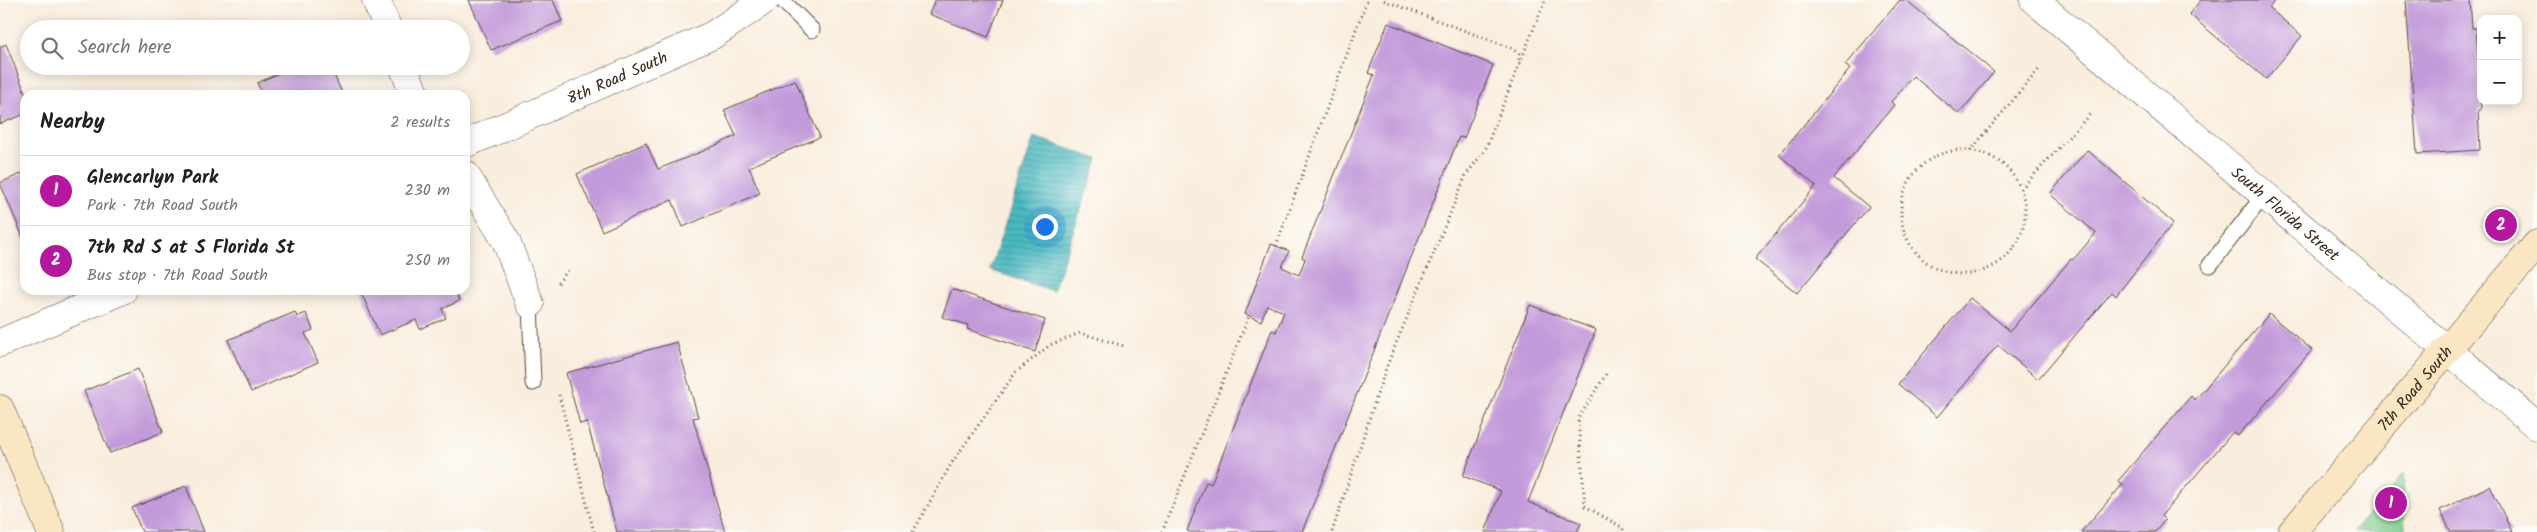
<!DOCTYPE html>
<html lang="en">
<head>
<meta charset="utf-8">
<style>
	:root { --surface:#fff; --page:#f2f2f2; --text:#202124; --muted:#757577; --line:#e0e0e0; --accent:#b5179e }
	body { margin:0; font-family:Kalam,sans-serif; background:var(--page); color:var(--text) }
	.controls { position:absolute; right:15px; top:15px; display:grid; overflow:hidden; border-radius:10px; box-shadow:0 2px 12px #0003 }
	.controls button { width:45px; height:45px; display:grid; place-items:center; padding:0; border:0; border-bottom:1px solid var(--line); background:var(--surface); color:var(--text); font:25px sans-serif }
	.you { position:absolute; left:1044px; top:226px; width:18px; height:18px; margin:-12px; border:4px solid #fff; border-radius:50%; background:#1a73e8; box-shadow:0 0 0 8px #1a73e833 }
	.badge { display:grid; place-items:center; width:32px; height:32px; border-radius:50%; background:var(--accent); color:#fff; font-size:16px; font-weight:700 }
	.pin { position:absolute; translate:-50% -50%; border:2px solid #fff; box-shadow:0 1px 5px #0006 }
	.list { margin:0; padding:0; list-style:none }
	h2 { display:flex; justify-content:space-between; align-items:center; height:65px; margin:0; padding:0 20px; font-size:21px }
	h2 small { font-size:16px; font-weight:400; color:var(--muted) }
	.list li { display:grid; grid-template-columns:32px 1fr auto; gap:15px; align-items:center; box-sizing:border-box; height:70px; padding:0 20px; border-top:1px solid var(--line) }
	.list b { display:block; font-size:19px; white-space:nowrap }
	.list p { margin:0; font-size:16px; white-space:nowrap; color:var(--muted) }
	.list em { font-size:16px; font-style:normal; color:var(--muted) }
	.icon { flex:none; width:28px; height:28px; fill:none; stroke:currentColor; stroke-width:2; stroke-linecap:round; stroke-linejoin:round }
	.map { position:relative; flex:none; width:2537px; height:532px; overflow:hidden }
	.search { position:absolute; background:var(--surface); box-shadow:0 2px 12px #0003; left:20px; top:20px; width:450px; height:55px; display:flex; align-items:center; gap:12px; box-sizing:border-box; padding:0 18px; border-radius:28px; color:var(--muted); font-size:19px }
	.panel { position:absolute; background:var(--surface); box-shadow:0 2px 12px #0003; left:20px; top:90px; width:450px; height:205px; border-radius:15px }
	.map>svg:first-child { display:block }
	.park { fill:#7bcb8b; stroke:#5b7a54 }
	.water { fill:url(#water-rules); stroke:#427270 }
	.building { fill:#c39ada }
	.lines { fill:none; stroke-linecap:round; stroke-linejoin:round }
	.lane-casing { stroke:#58473b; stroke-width:17 }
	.street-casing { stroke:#58473b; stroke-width:29 }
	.secondary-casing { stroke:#58473b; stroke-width:29 }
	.path { stroke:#58473b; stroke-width:3; stroke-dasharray:1 4; stroke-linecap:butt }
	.lane { stroke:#fff; stroke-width:15 }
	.street { stroke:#fff; stroke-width:28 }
	.secondary { stroke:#fbe6c4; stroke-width:28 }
	.labels { text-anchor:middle; stroke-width:4.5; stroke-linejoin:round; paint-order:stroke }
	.street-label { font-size:16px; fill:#3b2a1e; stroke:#fdfcf7 }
</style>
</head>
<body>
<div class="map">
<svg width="2537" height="532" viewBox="0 0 2537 532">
	<defs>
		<pattern id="water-rules" width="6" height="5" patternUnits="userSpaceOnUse" patternTransform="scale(1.25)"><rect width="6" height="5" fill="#4ab9c1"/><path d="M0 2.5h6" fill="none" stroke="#3f979c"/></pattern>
	</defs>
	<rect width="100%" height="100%" fill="#fdfcf7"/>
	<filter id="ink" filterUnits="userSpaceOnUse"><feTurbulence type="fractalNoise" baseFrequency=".02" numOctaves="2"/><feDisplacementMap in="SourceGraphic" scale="10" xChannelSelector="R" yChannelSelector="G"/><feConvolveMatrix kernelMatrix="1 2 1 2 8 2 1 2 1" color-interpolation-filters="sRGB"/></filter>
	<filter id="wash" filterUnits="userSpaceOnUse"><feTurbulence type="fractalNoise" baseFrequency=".0096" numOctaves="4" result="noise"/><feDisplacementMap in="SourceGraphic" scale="20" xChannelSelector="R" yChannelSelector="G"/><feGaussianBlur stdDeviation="1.12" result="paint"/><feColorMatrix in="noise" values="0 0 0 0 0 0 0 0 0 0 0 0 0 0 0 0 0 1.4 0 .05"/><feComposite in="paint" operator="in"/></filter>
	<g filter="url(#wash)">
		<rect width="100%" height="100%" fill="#f9eddd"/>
		<!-- park -->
		<path class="park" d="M2403,474L2405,532H2354Z"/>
		<!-- water -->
		<path class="water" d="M1034,137L1098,159L1053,291L990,270Z"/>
		<g id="blocks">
			<!-- building -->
			<path class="building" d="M469,0H553L562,21L491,50Z
				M935,0H1003L988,37L929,14Z
				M1900,0H1906L1994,72L1959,114L1913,76L1891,102L1894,105L1834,178L1869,207L1797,293L1755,259L1816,186L1779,155L1850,69L1845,65Z
				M2201,0H2275L2269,8L2302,36L2266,79L2189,14Z
				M2406,0H2470L2472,28H2476L2481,110H2478L2480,150L2417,154Z
				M1388,23L1493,65L1464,138L1459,137L1302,532H1190L1187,531L1206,482L1211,484L1272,330L1276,332L1284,312L1267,305L1261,321L1245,314L1271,244L1289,251L1282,267L1299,275L1305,259L1302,257L1374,75L1368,73Z
				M6,44L26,95L25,114L0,124V47Z
				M295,66H330L343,95H263L257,83Z
				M795,80L820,137L749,167L760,193L683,227L672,200L602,231L577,174L646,143L658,169L701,152L736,136L724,110Z
				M2087,150L2173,223L2116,296L2112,292L2038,379L1998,345L1937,417L1898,384L1970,298L2010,331L2071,259L2073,260L2096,233L2050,194Z
				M25,172V242L0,183Z
				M952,289L1045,320L1035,352L967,329L968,325L942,317Z
				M360,290H455L459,301L442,309L446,318L420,329L416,320L380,335Z
				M1530,305L1596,330L1528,502L1581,523L1577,532H1485L1501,491L1463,476Z
				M295,312L297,317L306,313L313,330L305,333L318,362L251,392L228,340Z
				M2269,314L2312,350L2238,436L2233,432L2161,516L2165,520L2155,532H2081L2123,484L2118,481L2191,396L2195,400Z
				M677,342L698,417L693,418L725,532H617L587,422L580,424L566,373Z
				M138,369L163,432L110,453L84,391Z
				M186,486L204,532H142L132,508Z
				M2490,486L2512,532H2451L2440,510Z"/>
		</g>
	</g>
	<g filter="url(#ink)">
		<use href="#blocks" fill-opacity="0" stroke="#58473b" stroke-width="1"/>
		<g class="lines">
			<defs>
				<path id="lane" d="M782,0L812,30
					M2210,265L2264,195
					M530,304L533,383"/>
				<g id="street">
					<path d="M376,0L388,29"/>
					<path id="s1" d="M2034,0L2537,426"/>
					<path d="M403,66L415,95"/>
					<path id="s2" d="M465,144L713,35L765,0"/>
					<path d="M465,174L506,241L530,304"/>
					<path d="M0,343L123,290"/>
				</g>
				<g id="secondary">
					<path d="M0,409L51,532"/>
					<path id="s3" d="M2292,532L2537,244"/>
				</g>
			</defs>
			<!-- lane casing -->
			<use href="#lane" class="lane-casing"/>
			<!-- street casing -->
			<use href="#street" class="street-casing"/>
			<!-- secondary casing -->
			<use href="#secondary" class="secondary-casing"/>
			<!-- path -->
			<path class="path" d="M1520,63L1545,0
				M1901 212a62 62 0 1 1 124 0a62 62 0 1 1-124 0Z
				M1970,151L2041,67
				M2021,189L2092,112
				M1276,246L1367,0
				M558,283L568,270
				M1606,374L1578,419L1585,506L1623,528V532
				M559,395L594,532
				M913,532L951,464L1016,372L1050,345L1080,333L1124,346
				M1162,532L1249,316
				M1332,532L1386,368L1466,175L1485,150L1519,64V54L1511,48L1383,0"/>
			<!-- lane -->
			<use href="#lane" class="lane"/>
			<!-- street -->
			<use href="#street" class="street"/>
			<!-- secondary -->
			<use href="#secondary" class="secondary"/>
		</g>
	</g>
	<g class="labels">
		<!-- street labels -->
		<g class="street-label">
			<text dy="6" stroke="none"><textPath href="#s2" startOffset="166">8th Road South</textPath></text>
			<text dy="6" stroke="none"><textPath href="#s1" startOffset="330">South Florida Street</textPath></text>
			<text dy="6" stroke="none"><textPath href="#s3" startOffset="189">7th Road South</textPath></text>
		</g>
	</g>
</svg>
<div class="controls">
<button>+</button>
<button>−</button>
</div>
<div class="you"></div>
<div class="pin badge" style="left:2391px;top:503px">1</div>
<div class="pin badge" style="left:2501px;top:225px">2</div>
<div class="search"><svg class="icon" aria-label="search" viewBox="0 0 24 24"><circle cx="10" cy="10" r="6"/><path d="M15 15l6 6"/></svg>Search here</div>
<section class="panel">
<h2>Nearby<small>2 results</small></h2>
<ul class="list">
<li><span class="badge">1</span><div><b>Glencarlyn Park</b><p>Park · 7th Road South</p></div><em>230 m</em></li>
<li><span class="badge">2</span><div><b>7th Rd S at S Florida St</b><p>Bus stop · 7th Road South</p></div><em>250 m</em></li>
</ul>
</section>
</div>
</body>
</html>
